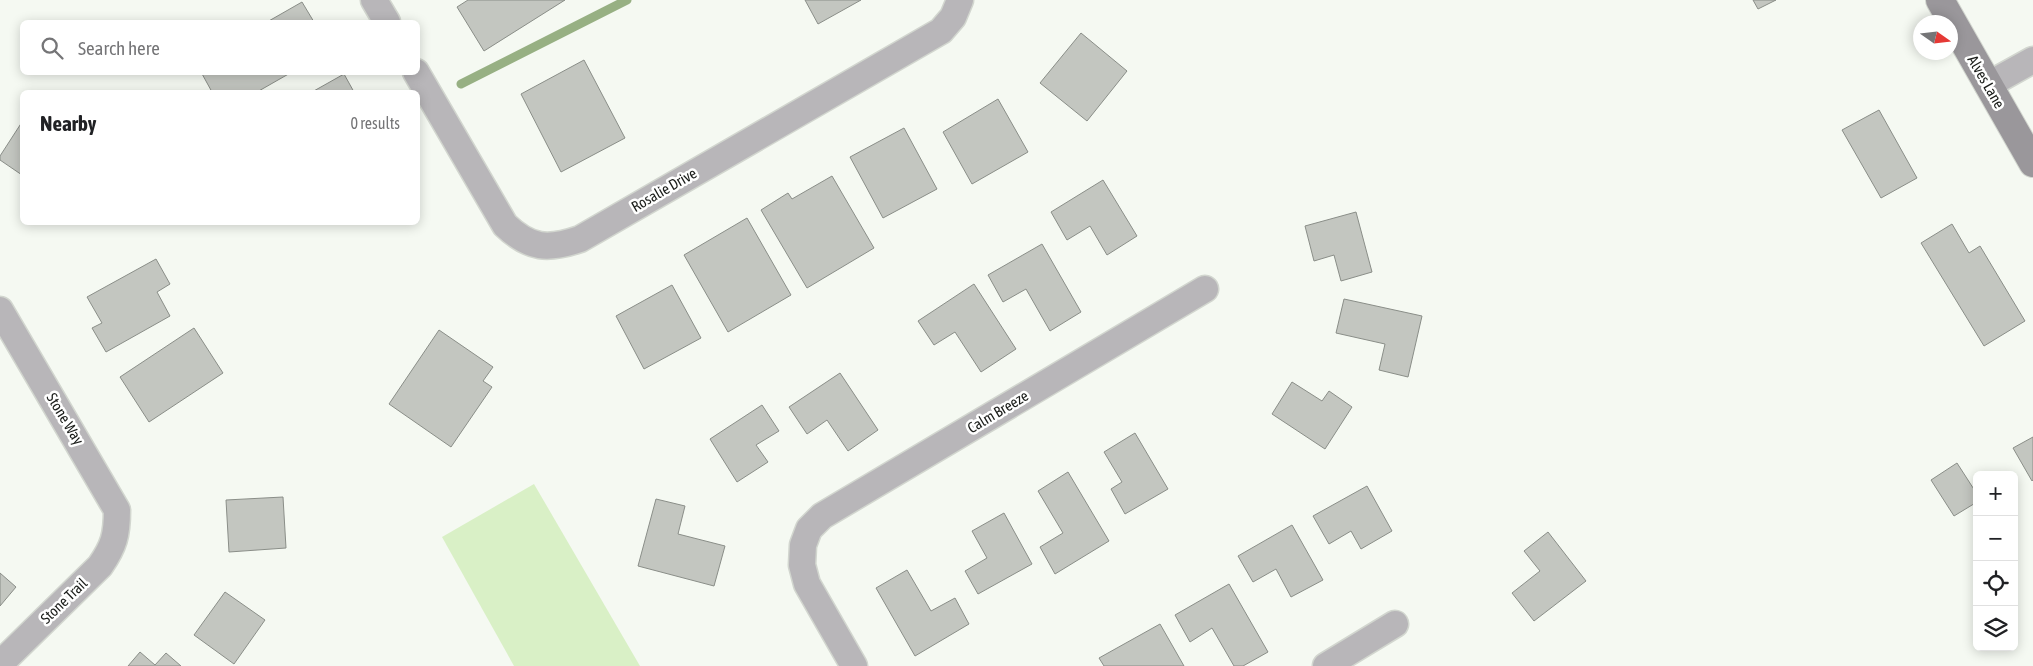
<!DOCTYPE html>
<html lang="en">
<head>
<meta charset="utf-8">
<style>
	:root { --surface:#fff; --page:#f6f6f6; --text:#202124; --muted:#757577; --line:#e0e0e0 }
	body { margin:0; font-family:"Asap Condensed",sans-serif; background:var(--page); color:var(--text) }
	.controls { position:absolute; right:15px; bottom:15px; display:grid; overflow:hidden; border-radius:8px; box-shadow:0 2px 12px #0003 }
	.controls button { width:45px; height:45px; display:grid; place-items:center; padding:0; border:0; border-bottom:1px solid var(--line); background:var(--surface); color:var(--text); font:25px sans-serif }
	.compass { position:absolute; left:1913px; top:15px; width:45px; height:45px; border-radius:50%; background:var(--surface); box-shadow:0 2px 12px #0003; rotate:104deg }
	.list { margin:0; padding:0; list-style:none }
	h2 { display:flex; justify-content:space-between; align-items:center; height:65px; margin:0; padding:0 20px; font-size:21px }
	h2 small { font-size:16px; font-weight:400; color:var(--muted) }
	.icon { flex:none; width:28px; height:28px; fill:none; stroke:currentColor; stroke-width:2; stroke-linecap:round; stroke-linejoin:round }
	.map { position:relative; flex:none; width:2033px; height:666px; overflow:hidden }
	.search { position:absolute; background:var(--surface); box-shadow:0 2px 12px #0003; left:20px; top:20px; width:400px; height:55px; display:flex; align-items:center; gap:12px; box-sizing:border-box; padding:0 18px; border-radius:8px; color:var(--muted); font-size:19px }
	.panel { position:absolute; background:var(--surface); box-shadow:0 2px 12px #0003; left:20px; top:90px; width:400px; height:135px; border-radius:8px }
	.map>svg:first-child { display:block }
	.green { fill:#d9f0c6 }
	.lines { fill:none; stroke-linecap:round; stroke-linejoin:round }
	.stream { stroke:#97b083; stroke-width:9 }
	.building { fill:#c3c6c0; stroke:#8a8e88 }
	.street-casing { stroke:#d2d6cf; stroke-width:29 }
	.secondary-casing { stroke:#d2d6cf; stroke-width:30 }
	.street { stroke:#b8b6b9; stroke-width:26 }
	.secondary { stroke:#9a979b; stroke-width:28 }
	.labels { text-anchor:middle; stroke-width:5; stroke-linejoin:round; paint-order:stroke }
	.street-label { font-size:15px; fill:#1a1c19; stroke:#fff }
</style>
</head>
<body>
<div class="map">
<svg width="2033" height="666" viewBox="0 0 2033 666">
	<rect width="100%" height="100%" fill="#f5f9f2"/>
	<!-- green -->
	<path class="green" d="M534,484L640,666H514L442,537Z"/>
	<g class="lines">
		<!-- stream -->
		<path class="stream" d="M461,84L627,0"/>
	</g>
	<!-- building -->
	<path class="building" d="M468,0H565L484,51L457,7Z
		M805,0H861L818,24Z
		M1753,0H1776L1758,9Z
		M302,2L314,22H267Z
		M1081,33L1127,71L1087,121L1040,83Z
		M584,60L625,138L561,172L521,94Z
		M201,72H292L257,92H212Z
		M344,74L354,92H312Z
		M998,99L1028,152L972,184L943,132Z
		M1879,110L1917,178L1881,198L1842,130Z
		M22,122V175L0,160V156Z
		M904,128L937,189L883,218L850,157Z
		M832,176L874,248L807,288L761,210L788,193L792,199Z
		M1103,180L1137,236L1107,255L1090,226L1067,240L1051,212Z
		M1356,212L1372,272L1341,281L1334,255L1314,261L1305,226Z
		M747,218L791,295L728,332L684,255Z
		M1952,224L1969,253L1980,246L2025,321L1984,346L1921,243Z
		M1042,244L1081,312L1050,331L1026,289L1003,302L988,275Z
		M156,259L170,284L157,292L170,316L106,352L92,328L102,323L87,297Z
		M974,284L1016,349L981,372L955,332L934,345L918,321Z
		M672,285L701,338L644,369L616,316Z
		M1344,299L1422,316L1408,377L1379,370L1385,344L1336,333Z
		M194,328L223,373L149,422L120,377Z
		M439,330L493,367L483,381L492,387L451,447L389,404Z
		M840,373L878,430L848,451L827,420L807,434L789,407Z
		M1292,382L1322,401L1329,391L1352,407L1325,449L1272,414Z
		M762,405L779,431L756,445L768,462L737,482L710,439Z
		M1135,433L1168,489L1125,514L1111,489L1122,482L1104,452Z
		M2033,437V480L2032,481L2013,448Z
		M1957,463L1977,494V502L1954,516L1931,480Z
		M1068,472L1109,541L1055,574L1040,547L1063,533L1038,491Z
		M1367,486L1392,531L1361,549L1351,531L1329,544L1313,516Z
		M283,497L286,548L229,552L226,500Z
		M656,499L685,506L678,534L725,546L714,586L638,566Z
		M1004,513L1032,564L978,594L965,571L987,558L972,531Z
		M1292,525L1323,580L1291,597L1276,569L1253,582L1238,556Z
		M1548,532L1586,581L1534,621L1512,593L1540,571L1524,551Z
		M907,570L931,611L955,598L969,624L915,656L876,588Z
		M0,573L16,587L0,606Z
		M1229,584L1268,652L1243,666H1234L1212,628L1190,642L1175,615Z
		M225,592L265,620L234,664L194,635Z
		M1160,624L1184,666H1104L1099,658Z
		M140,652L155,665L166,653L181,666H128Z"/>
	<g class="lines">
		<defs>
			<path id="street" d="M374,0L387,22
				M416,72L505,225C530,249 548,250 580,239L941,31L953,17L960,0
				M1988,85L2033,60
				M0,310L117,510C117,535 114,546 100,566L0,664
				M854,666L807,584L802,565L803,545L809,529L822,516L1205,289
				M1326,666L1395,624"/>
			<path id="secondary" d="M1940,0L2033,163"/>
		</defs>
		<!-- street casing -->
		<use href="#street" class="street-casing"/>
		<!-- secondary casing -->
		<use href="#secondary" class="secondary-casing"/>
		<!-- street -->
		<use href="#street" class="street"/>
		<!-- secondary -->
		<use href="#secondary" class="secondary"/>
	</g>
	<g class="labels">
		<!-- street labels -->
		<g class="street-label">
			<text transform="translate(1986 82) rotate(60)" y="5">Alves Lane</text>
			<text transform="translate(664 190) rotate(-30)" y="5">Rosalie Drive</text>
			<text transform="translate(998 412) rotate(-31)" y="5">Calm Breeze</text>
			<text transform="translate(65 419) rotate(59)" y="5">Stone Way</text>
			<text transform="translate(64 601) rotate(-44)" y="5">Stone Trail</text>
		</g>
	</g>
</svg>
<div class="controls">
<button>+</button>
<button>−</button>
<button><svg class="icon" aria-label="locate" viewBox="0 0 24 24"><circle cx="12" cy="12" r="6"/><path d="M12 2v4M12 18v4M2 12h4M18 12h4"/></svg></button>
<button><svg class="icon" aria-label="layers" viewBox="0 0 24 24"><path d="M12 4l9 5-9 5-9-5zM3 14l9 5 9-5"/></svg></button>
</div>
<svg class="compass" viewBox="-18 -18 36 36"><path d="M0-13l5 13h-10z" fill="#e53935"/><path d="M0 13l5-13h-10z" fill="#757577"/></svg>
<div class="search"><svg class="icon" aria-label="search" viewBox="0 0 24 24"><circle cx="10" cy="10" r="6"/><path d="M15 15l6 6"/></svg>Search here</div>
<section class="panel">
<h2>Nearby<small>0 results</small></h2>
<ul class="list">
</ul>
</section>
</div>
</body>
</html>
